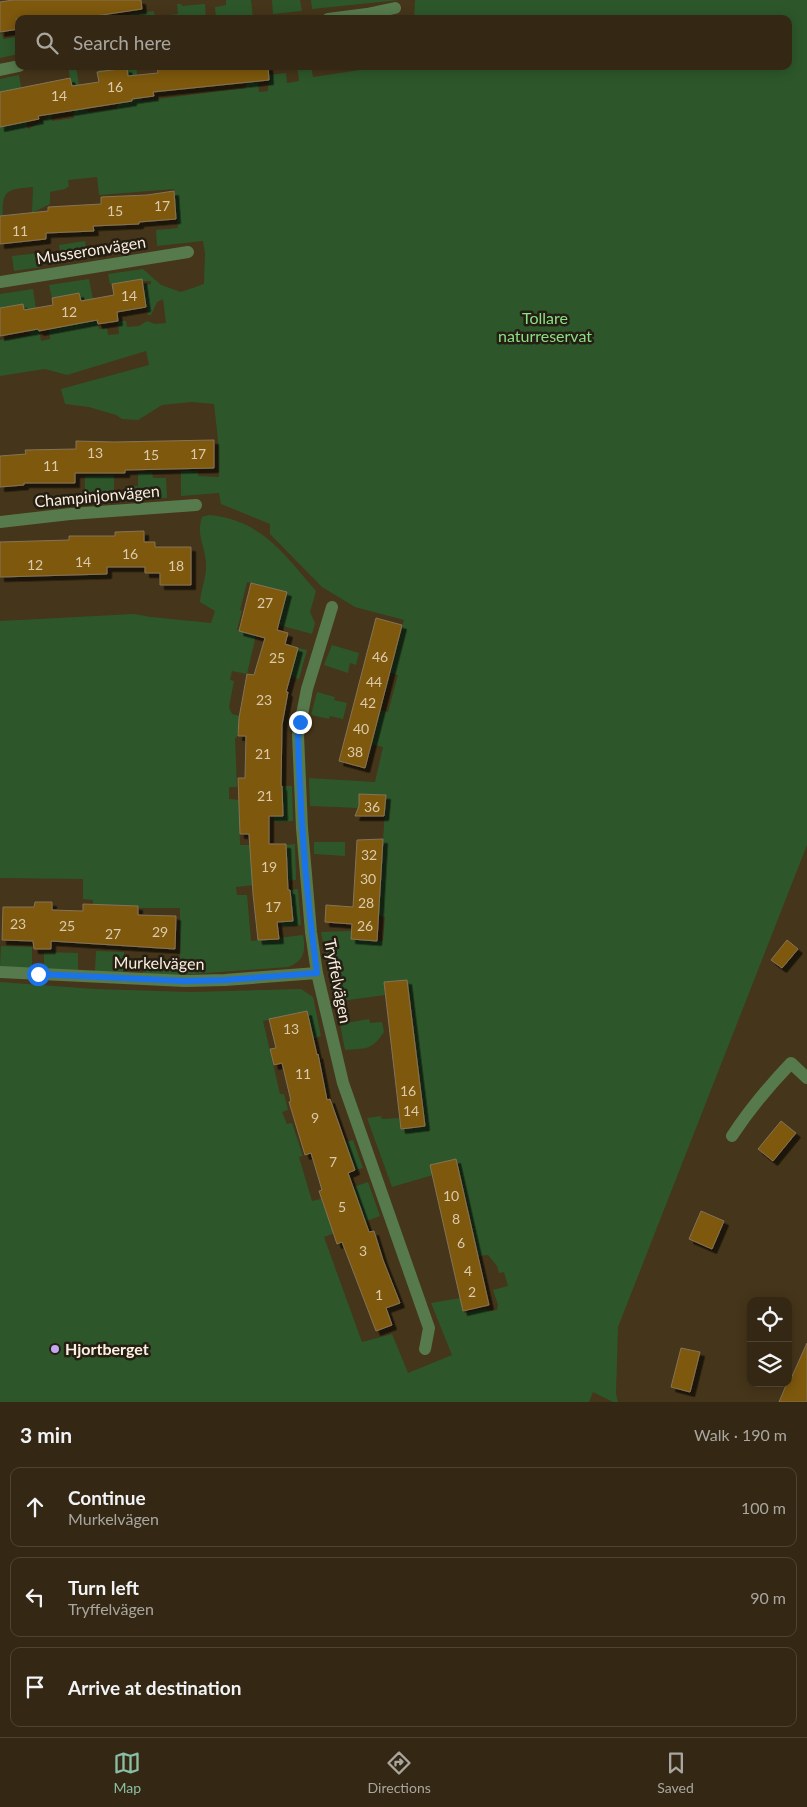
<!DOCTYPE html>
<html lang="en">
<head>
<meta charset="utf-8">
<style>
	:root { --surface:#342814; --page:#3c301d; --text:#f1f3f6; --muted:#a9a6a0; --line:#4e4434; --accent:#8abfa5 }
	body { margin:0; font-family:Lato,sans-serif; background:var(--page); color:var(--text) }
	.controls { position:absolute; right:15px; bottom:15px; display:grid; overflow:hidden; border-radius:10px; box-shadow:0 2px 12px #0003 }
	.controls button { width:45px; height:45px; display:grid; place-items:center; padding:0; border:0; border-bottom:1px solid var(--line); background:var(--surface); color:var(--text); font:25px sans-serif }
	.stop { position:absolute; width:15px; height:15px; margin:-11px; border:4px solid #1a73e8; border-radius:50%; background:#fff }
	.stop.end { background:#1a73e8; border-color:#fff; box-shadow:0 1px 5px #0008 }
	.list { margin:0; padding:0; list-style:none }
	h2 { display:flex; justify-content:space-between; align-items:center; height:65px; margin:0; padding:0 20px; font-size:21px }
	h2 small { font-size:16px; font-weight:400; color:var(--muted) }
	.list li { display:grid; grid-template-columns:32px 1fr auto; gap:15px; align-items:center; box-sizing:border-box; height:80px; margin:0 10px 10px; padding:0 10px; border:1px solid var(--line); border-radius:10px }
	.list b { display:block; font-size:19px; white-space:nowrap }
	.list p { margin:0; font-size:16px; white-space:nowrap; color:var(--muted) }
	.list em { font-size:16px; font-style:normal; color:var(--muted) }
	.icon { flex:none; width:28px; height:28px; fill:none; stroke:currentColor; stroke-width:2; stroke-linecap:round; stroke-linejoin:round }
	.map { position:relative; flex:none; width:807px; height:1402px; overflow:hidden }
	.search { position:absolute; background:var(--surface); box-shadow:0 2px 12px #0003; left:15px; right:15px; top:15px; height:55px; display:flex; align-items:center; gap:12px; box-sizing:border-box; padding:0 18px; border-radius:10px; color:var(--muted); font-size:19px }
	.sheet { height:335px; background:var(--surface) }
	nav { display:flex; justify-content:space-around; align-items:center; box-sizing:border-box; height:70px; border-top:1px solid var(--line); background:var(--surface); font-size:14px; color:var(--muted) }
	nav a { display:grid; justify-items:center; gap:2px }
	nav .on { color:var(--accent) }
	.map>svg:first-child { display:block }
	.green { fill:#2d572b }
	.building { fill:#7d5910; stroke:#857356; filter:url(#shadow) }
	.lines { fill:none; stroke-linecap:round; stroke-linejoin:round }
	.minor { stroke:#567a4c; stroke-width:12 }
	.route { stroke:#1a73e8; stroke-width:6 }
	.poi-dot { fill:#c3a7f2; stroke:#251e12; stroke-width:2 }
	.labels { text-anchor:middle; stroke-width:5; stroke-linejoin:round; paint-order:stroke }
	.number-label { font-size:14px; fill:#dbcaac }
	.street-label { font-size:16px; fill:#faefe0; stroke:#251e12 }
	.park-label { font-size:16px; fill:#89e086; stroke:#251e12 }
	.poi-label { font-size:16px; font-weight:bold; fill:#faefe0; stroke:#251e12; text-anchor:start }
</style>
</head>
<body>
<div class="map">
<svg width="807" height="1402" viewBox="0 0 807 1402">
	<defs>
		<filter id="shadow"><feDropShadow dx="4.5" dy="4.5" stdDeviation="0" flood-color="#0009"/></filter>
	</defs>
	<rect width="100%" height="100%" fill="#45351a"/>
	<!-- green -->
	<path class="green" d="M226,0H251L253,18L216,19L215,7L226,5Z
		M272,0H300L302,11L273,14Z
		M311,0H399L312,9Z
		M415,0H807V845L618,1327L616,1394L618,1402H613L593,1392L589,1402H0V982L95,989L191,992L301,989L313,997L321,1036L313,1039L307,1011L263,1021L280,1094H284L288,1110L282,1112L287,1124L292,1123L303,1156L299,1157L312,1201L321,1199L331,1227L353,1187L368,1182L380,1216L324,1237L362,1342L392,1334L408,1373L452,1355L431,1303L460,1298L464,1313L485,1309L490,1311L497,1310L498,1305L493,1290L508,1286L504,1272L499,1273L497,1266L488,1255L478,1256L433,1175L392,1187L367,1118L381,1116L382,1119L399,1118L401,1129L425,1125L407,980L384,982L385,995L334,1002L321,932L351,931V939L383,941L385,917L378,916L386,795L360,794L359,808L310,806L309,778L375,782L383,747L371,744L380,710L388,712L398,675L390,673L404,620L355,607L322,587L270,534V524L221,504L219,493L181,496V471H198V476L219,477L218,440L214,404L191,402L162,405L138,420L122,419L116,415L89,407L65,404L61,389L149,365L146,351L67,375L45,369L0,376V340L30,335L23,304L0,308V294L33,289L41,341L50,339L49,330L85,322L79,293L52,298L49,285L89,279L99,329L107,328L108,335L119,334L118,321H126L127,327L139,326L147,321L155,324L166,323L163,299L157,302L151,315H148L143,285L151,284V281H142L141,279L110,284L108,274L143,269L161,285L181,292L204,284L205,253L203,241L157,246L156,230L178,228L174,189L99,195L97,177L68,180L69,186L65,189L50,192V204L32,213L33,187C7,189 1,190 3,219H0V127L10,90L0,92V79L19,75L28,129L47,118L48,115L51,114L52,121L74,118L73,110L75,109L68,66H76L79,85H83L88,112L117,108V104L132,101L127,68L99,72L98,66H136L141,101L246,88V82L258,81L259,92L268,91L269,75L286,73L287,83L299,81L297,66H311L313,77L360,70V66H788V19H414Z
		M177,4H181L182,6L205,4L206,19H170L169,15L178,14Z
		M154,11L155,19H127L129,14Z
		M0,34H2L3,39L18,37L19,54L0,58Z
		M85,241L88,258L62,261L59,245Z
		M39,253L41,267L14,271L12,256Z
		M152,472L153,478H166L167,498L127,499L126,487L138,486V473Z
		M114,475V499L75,503L76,496L85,489V476Z
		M209,515C262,520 284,554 316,591L310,612L315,623L312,634L279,625L287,592L247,582L240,610L242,611L237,630L256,635L247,674L232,671L230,680L234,681L229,707L232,714L240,716L237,737L235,738L237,787H229V799L239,800L240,845H250L252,876L255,885L236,887L237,895H247L251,941L303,935C306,951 304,961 288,967L180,975H143V959H180V908H138L137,906L116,905L92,918L93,900L83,899V879L0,878V621L134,614L151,617L211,623L215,611L200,602C201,588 207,577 206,563C205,545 196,536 202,517Z
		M332,645L359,653L356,665L350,663L348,673L324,665Z
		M298,648L307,650L299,679L290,676Z
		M317,692L335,697L334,700L347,703L343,719L330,716L329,719L311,715Z
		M282,786H292L293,821L274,822V816H283Z
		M314,842H345V856L314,854Z
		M295,844L296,880L283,881L287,874L286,845Z
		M298,889L301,925L282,927V922L293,920L290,890Z
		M1,946L32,947V968L0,967Z
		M96,951L124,952L123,972L95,971Z
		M44,952L78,953V970L44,969Z
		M369,1019L370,1023L382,1022L384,1032C371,1051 367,1048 345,1050L340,1024Z
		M353,1140L363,1168L355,1170L346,1142Z"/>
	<!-- building -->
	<path class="building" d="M13,0H141L142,9L75,19H16L19,29L0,32V2Z
		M157,66H268L269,80L153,92L154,96L132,99V101L38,116L39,119L0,127V92L70,78L72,86L99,82L97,72L127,68L128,76L158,73Z
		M174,191L176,219L139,222V224L93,226L94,231L46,233V239L0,244V216L48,211V207L101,204V197L147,195Z
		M142,279L146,307L117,312L118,321L98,324L97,320L39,331L38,329L0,336V308L23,304L24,310L53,305L52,298L79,293L81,301L114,295L112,284Z
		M214,440V468L125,470V473H75V483H24V485L0,487V456L26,454L25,450L76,449V441L114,442Z
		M144,531V542H155V547H191V585H160V573H145V567H107V574L0,577V542L69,540V536H115V532Z
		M251,583L287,592L277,630L288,633L285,644L298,648L286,692H288L282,725L281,786H282L283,816H269V844H286L288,890H290L293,921L277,922L279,939L258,940L253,894L249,834H240L238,778H245L246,736H238L239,718L247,674L254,675L265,638L239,631Z
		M376,618L402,625L365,768L339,761Z
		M359,794L386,795L384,816H355L359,806Z
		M383,839L377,941L351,939L352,924L325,922L326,905L353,907L357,840Z
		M35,902H52V910L83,911V904L138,906V915L176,916L175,949L51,941V949H34L33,941L2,940L3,907H34Z
		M787,940L798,949L782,968L771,960Z
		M407,980L425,1126L401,1129L384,982Z
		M307,1011L317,1055L318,1054L327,1100L330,1099L355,1170L348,1173L369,1232L374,1231L383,1260L400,1303L386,1308L392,1325L376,1331L342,1242L337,1244L319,1191L322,1190L311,1153L305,1155L289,1102L291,1101L282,1063L274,1065L270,1049L276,1048L269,1019Z
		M781,1121L796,1133L773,1161L758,1149Z
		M456,1159L489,1305L463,1311L430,1165Z
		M701,1211L724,1221L712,1249L689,1239Z
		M807,1343V1402H779L787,1383H789Z
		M681,1348L700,1352L690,1392L671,1387Z"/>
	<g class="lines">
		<!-- minor -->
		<path class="minor" d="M328,19L367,14L395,8
			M0,70L19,66
			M0,282L188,252
			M0,522L70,514L196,505
			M332,607L307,689L298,735L302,828L311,932L317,973L343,1083L429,1328L425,1349
			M0,972L185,981L225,980L317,973
			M732,1136C749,1110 769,1086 791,1063L807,1078"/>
	</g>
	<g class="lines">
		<!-- route -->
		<path class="route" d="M38,974L185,981L225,980L317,973C306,894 300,815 298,735L300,722"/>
	</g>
	<!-- markers -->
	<circle class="poi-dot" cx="55" cy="1349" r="5"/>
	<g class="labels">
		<!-- number labels -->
		<g class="number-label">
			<text x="115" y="92">16</text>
			<text x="59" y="101">14</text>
			<text x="162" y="211">17</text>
			<text x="115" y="216">15</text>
			<text x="20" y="236">11</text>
			<text x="129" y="301">14</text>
			<text x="69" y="317">12</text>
			<text x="95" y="458">13</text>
			<text x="198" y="459">17</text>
			<text x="151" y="460">15</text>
			<text x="51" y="471">11</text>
			<text x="130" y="559">16</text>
			<text x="83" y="567">14</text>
			<text x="35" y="570">12</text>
			<text x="176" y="571">18</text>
			<text x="265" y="608">27</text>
			<text x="380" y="662">46</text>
			<text x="277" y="663">25</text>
			<text x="374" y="687">44</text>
			<text x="264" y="705">23</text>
			<text x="368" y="708">42</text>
			<text x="361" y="734">40</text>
			<text x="355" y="757">38</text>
			<text x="263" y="759">21</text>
			<text x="265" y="801">21</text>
			<text x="372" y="812">36</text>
			<text x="369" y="860">32</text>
			<text x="269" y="872">19</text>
			<text x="368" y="884">30</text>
			<text x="366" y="908">28</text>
			<text x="273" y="912">17</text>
			<text x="18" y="929">23</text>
			<text x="67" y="931">25</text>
			<text x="365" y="931">26</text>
			<text x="160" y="937">29</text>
			<text x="113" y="939">27</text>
			<text x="291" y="1034">13</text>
			<text x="303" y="1079">11</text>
			<text x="408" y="1096">16</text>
			<text x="411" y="1116">14</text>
			<text x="315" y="1123">9</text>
			<text x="333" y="1167">7</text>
			<text x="451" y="1201">10</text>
			<text x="342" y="1212">5</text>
			<text x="456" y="1224">8</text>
			<text x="461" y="1248">6</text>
			<text x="363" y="1256">3</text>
			<text x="468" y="1276">4</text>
			<text x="472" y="1297">2</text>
			<text x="379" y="1300">1</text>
		</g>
		<!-- street labels -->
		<g class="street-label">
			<text transform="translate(91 250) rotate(-9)" y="6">Musseronvägen</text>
			<text transform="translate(97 496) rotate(-5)" y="6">Champinjonvägen</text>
			<text transform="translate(159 963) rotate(1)" y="6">Murkelvägen</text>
			<text transform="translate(338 981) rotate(79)" y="6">Tryffelvägen</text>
		</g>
		<!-- park labels -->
		<g class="park-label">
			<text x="545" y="324">Tollare<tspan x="545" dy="18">naturreservat</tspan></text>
		</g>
		<!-- poi labels -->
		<g class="poi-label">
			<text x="65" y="1355">Hjortberget</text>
		</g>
	</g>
</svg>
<div class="controls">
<button><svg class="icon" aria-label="locate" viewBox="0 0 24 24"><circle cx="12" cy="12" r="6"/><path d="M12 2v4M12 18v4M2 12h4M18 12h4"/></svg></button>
<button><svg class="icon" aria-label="layers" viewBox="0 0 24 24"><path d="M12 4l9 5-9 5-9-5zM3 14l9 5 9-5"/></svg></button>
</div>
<div class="stop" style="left:38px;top:974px"></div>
<div class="stop end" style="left:300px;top:722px"></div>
<div class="search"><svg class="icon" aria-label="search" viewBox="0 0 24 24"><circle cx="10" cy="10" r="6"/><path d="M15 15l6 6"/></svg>Search here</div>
</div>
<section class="sheet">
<h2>3 min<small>Walk · 190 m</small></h2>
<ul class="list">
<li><svg class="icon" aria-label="ahead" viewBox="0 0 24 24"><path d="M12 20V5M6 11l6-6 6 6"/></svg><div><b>Continue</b><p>Murkelvägen</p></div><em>100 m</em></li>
<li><svg class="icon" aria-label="left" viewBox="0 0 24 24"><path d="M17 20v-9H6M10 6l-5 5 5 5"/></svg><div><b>Turn left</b><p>Tryffelvägen</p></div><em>90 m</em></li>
<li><svg class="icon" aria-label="arrive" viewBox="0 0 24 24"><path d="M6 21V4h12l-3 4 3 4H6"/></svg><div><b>Arrive at destination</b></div></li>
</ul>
</section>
<nav>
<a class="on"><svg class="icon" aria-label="map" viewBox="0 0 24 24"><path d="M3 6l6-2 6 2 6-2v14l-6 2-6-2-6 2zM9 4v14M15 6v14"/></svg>Map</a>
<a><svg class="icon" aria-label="directions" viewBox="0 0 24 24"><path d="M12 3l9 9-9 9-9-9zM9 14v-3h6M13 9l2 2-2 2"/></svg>Directions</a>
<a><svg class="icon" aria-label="saved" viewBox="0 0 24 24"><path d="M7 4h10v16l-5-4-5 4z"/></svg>Saved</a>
</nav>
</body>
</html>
